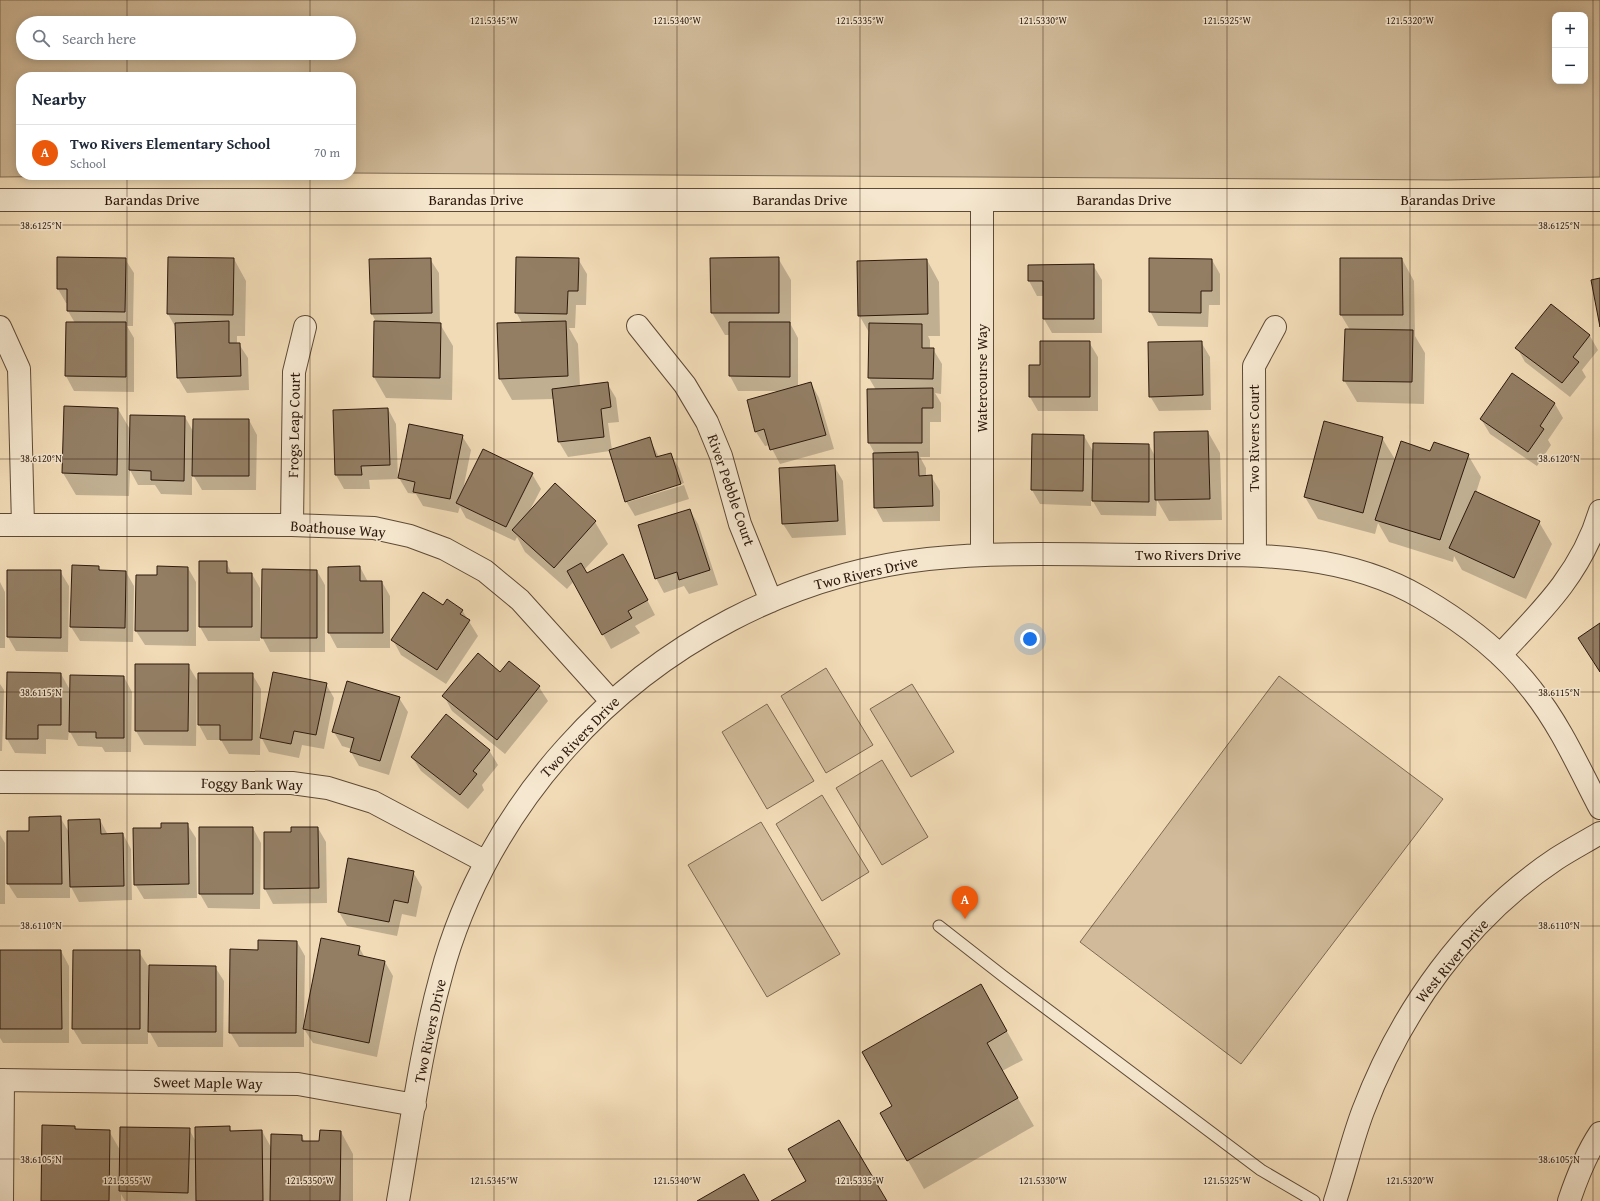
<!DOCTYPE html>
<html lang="en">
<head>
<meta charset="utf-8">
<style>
	:root { --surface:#fff; --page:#f6f6f7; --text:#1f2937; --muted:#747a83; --line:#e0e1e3; --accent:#ea580c }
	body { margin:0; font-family:"Gentium Book Plus",serif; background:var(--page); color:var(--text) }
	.controls { position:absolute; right:12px; top:12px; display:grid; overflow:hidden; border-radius:8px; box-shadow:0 2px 10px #0003 }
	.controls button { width:36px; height:36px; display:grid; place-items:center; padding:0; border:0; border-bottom:1px solid var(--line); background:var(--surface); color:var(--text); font:20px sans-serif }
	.you { position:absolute; left:1030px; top:639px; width:14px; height:14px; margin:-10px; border:3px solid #fff; border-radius:50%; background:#1a73e8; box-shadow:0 0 0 6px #1a73e833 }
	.badge { display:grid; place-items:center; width:26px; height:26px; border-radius:50%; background:var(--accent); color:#fff; font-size:13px; font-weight:700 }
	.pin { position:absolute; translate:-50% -33px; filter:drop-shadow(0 1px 2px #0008) }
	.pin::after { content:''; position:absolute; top:21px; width:14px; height:12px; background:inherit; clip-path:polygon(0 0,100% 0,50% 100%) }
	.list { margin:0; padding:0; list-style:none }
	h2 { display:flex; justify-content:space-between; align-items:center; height:52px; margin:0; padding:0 16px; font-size:17px }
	h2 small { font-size:13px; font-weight:400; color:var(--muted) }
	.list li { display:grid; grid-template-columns:26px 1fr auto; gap:12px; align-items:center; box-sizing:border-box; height:56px; padding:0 16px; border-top:1px solid var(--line) }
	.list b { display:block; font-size:15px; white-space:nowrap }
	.list p { margin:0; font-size:13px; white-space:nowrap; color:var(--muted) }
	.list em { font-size:13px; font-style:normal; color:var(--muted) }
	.icon { flex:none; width:22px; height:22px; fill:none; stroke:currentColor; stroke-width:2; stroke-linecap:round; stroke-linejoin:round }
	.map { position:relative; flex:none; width:1600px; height:1201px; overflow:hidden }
	.search { position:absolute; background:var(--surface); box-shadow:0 2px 10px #0003; left:16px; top:16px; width:340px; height:44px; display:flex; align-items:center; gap:10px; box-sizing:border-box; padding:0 14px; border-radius:22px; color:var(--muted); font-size:15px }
	.panel { position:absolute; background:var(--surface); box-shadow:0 2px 10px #0003; left:16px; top:72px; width:340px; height:108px; border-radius:16px }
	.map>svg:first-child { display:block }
	.green { fill:#d0ba99; stroke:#7e6a52; fill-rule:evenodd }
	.shadow { fill:#0003 }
	.building { fill:#937e64; stroke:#2d190c }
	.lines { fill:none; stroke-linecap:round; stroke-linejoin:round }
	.service-casing { stroke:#5e4a36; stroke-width:13 }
	.minor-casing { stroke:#5e4a36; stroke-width:24 }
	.service { stroke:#f6e8d0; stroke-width:11 }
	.minor { stroke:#f6e8d0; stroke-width:22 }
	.ticks { fill:none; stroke:#2d190c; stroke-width:1; stroke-opacity:0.45 }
	.labels { text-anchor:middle; stroke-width:3; stroke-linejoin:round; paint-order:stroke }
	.street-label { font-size:15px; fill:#2d190c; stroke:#f6e8d0 }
	.ticks-label { font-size:10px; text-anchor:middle; fill:#2d190c; stroke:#f6e8d0; stroke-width:3; stroke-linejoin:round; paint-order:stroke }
</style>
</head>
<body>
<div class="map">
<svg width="1600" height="1201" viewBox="0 0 1600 1201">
	<rect width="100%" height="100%" fill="#f1dbb6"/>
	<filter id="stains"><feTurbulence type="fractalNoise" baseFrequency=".005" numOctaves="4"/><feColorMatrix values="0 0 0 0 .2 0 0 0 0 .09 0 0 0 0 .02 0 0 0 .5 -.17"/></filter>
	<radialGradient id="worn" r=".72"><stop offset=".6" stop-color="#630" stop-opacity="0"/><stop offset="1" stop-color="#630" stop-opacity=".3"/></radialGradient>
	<!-- green -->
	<path class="green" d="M0,0H1600V177L1448,180L351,173V77H21V175H204L0,177ZM1555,15H1585V81H1555ZM23,23H349V53H23Z
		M826,668L873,745L826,773L781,696Z
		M1279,676L1443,799L1241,1064L1080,942Z
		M912,684L954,752L911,777L870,709Z
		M767,704L814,781L767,809L722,732Z
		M882,760L928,837L882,865L836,788Z
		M822,795L869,872L822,901L776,824Z
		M761,822L840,954L767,997L688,865Z"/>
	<!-- shadow -->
	<path class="shadow" d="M778,258L791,280V325L798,338V387L811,383L819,398L834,449L780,464L770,445L765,446L756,432L748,401L780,391H738L730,376V335H725L712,313L711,259Z
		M125,259L134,273L133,326H127L134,338V392L74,391L66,376L67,323H75L68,311V303H66L58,289Z
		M234,259L246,281L245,336H237V344H239L248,358L249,390L187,393L178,378L176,328L168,314Z
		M430,259L439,273L440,324L453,346L452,400L386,398L374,377L376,322L372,314L370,260Z
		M578,259L587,274L586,305H576L575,328H569L578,344L580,387L607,383L616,398L619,422L608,423L612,450L649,438L659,457L671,454L679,468L684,483L628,500V502L684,485L689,499L635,516L626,501L610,451L568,457L559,442L554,399L512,400L500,379L522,323L516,312Z
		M1341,259H1402L1414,281L1415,336L1425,353L1424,404L1357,402L1344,380L1350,330L1341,315Z
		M927,260L939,282L940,336H928L930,340V349H933L942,364L941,394L935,393L941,403V422H930V457H920L926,468V476H931L940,491V521L883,522L875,507V454L869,443L868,390H876L869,378L870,334L859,315Z
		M1212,260L1220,274V305H1209L1208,327L1158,326L1150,311Z
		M1093,265L1102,280V333H1052L1044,319V296H1037L1029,281Z
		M1551,305L1590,336L1598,350L1582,370L1586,377L1570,397L1525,362L1517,348Z
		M1089,342L1098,357V411H1038L1030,397Z
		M1201,342L1210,357L1211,410L1159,411L1150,396Z
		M1512,375L1555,404L1563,418L1548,440L1551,445L1537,466L1490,434L1481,419Z
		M118,409L131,431L185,417L194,433L249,420L257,435L256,490H202L192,473V495L161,494L155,485H138L130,470L129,496L76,495L63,473Z
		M388,409L396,424L398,479L369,480L370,489H344L336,475Z
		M1325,423L1382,438L1396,461L1431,452L1468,455L1481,477L1476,493L1539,522L1552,544L1526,599L1462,570L1454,556L1453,562L1389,542L1378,523L1375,534L1318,519L1305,497Z
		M1208,432L1220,453L1222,520L1169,521L1157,500L1156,516L1101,515L1091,498V506L1040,504L1032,490L1084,436L1094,453L1149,445L1156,458Z
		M462,436L471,450L463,490L532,474L541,489L530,510L555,484L595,522L608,544L584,570L586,574L631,569L655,615L635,626L640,633L611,649L574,581L567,589L525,552L517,537L515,541L466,518L460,507L458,513L423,506L416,494L408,493L399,478Z
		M834,466L843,481L846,535L792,538L783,524Z
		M690,510L698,524L718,585L689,594L684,586L664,593L656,578Z
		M226,562L232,574H252L260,588V641H208L200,627Z
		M98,567L101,571L126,572L134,586L133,642L80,641L71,627Z
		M360,567L368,582H382L390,596V648H337L329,633V568Z
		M188,568L196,582V646L145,645L136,631L158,576Z
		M60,571L69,586L68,652L16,651L8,637Z
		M317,571L325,585V652H270L262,637Z
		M0,582L5,592V648H0Z
		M443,606L462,610L478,636L446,684L401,655L393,640Z
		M509,662L539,687L548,701L505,754L452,711L444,696L500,673Z
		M188,665L197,680L196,746L144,745L136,731Z
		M61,674L70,690L124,677L132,692L131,752H105L102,747L78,746L69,730L68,740L46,739V754L15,753L7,739Z
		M199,674H252L261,689L260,755L229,754L221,740H207L199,725Z
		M0,684L4,690L2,751H0Z
		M326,684L334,698L324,749L302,745L299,758L269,752L261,737Z
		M399,698L408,712L389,775L359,766L351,752L352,749L342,746L334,732Z
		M489,750L498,765L482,785L484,790L468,809L421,771L412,757Z
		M60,817L70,834L100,820L108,835L123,834L131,849L132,900L79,902L70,885V898H17L8,884Z
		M187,824L196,838L197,898L144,899L135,884L162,829Z
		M253,828L261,843L260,909L208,908L200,894Z
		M318,828L326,842L327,903L273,904L265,889V833H292Z
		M0,835L5,843V904H0Z
		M413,872L422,887L416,917L402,914L397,936L347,926L339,912Z
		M297,942L305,956L304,1023L359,947L365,958L385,962L393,976L377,1057L313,1043L304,1029V1047H239L230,1032L259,951Z
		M0,951H61L69,966V1043H3L0,1038Z
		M74,952H139L148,966V1003L215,967L224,981L223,1047H158L148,1029V1044H82L73,1029Z
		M981,985L1023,1060L1002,1071L1034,1126L924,1189L881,1113L894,1106Z
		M75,1127L77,1130L109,1131L120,1150L189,1129L196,1142L229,1127L232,1132L262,1131L272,1149L301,1135L305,1142H320L341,1132L353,1154V1201H125L121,1194V1201H42Z"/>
	<!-- building -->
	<path class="building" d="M57,257L126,258L125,312L67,311V289H57Z
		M168,257L234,258L233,315L167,314Z
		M516,257L579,258L578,291H568L567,314L515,313Z
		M779,257V313H711L710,258Z
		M431,258L432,313L371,314L369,259Z
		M1149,258L1212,259V291H1201V313L1149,312Z
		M1340,258H1402L1403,315H1340Z
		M927,259L928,314L858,316L857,261Z
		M1094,264V319H1043V281H1028V265Z
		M1600,278V327L1591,280Z
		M1551,304L1590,335L1573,357L1579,362L1562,383L1515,348Z
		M229,321V343H240L241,376L177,378L175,323Z
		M374,321L441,323L440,378L373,377Z
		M566,321L568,376L499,379L497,323Z
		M66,322H126V377L65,376Z
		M729,322H790V377L729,376Z
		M869,323L922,324V348H934L933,379L868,378Z
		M1345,329L1413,330L1412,382L1343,381Z
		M1040,341H1090V397H1029V365H1040Z
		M1202,341L1203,395L1149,397L1148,342Z
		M1512,373L1555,403L1540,426L1544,429L1528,452L1480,419Z
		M608,382L611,407L601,409L604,437L558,442L552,389Z
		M811,382L826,435L770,450L764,429L755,432L747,400Z
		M933,388V408H922V443H868L867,389Z
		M64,406L118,408L117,475L62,473Z
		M388,408L390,465L361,466L362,475H335L333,410Z
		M130,415L185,416L184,481L151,480V471L129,470Z
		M193,419H249V476H192Z
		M1324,421L1383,437L1363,513L1304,497Z
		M409,424L463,435L450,499L413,492L415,482L398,478Z
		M1208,431L1210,499L1155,500L1154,432Z
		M1032,434L1084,435L1083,491L1031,490Z
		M650,437L656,457L671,453L681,484L625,502L609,450Z
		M1401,441L1430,451L1434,442L1469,454L1440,540L1375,520Z
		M1093,443L1149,444V502L1092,501Z
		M483,449L533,473L506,527L456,503Z
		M918,452L919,476L932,475L933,506L874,508L873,453Z
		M835,465L838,521L782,524L779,468Z
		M555,483L596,521L554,568L512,530Z
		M1475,491L1540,521L1514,578L1449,548Z
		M690,509L710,570L679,580L677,572L655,579L638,525Z
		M623,554L648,600L628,611L632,618L602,635L567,571L581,563L587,573Z
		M199,561H227V573H252V627H199Z
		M72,565L99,566V570L126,571L125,628L70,627Z
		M157,566L188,567V631H135L136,575H157Z
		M360,566V581H382L383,633H328V567Z
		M262,569L317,570V638H261Z
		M7,570H61V638L7,637Z
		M423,592L443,605L447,599L463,610L460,614L470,620L437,670L391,640Z
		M1600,623V672L1578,638Z
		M478,653L500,672L509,661L540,686L497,740L442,696Z
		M135,664H189L188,731H135Z
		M7,672L61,673V725H38V739H6Z
		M273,672L327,683L316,735L294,731L291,744L260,738Z
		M198,673H253L252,740H220V725H198Z
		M70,675L124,676V738H96V732H69Z
		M347,681L400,697L380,761L350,752L354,738L332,732Z
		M446,714L490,750L473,771L477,774L460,795L411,757Z
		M61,816L62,884H7V831H29V817Z
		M100,819L101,834L123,833L124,886L70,887L68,820Z
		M161,823H188L189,884L134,885L133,828H161Z
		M199,827H253V894H199Z
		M291,827H318L319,888L264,889V832H291Z
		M348,858L414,871L408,903L394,900L389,922L338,912Z
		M321,938L360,946L358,955L385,961L369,1043L303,1029Z
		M258,940L297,941L296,1033H229L230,949L258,950Z
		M0,950H61L62,1029H0Z
		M73,950H140V1029H72Z
		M149,965L216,966V1032H148Z
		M981,984L1007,1031L987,1043L1018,1098L907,1161L880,1113L892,1106L862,1052Z
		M839,1120L887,1201H771L806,1181L788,1149Z
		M42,1125L75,1126V1129L110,1130L109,1201H41Z
		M230,1126V1131L262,1130L263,1201H196L195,1127Z
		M120,1127L190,1128L188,1193L119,1191Z
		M320,1130L341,1131L340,1201H270L271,1134L302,1135V1141H319Z
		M744,1174L759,1201H697Z"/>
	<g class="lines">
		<defs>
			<path id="service" d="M939,926L1003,976L1261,1170L1314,1201"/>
			<path id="minor" d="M0,200H1600
				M982,200V555
				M638,326L685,385L707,422L721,456L740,524L771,601
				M0,327L19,369L23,525
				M0,525H292L374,528L410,536L445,549L485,571L520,600L612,702
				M292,525L294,372L305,327
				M1255,555L1254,366L1275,327
				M1500,655C1542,611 1582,572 1600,511
				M0,782L292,783L328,788L373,802L486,862
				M0,1080L298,1084L415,1105
				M2,1201L3,1080
				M398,1201C411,1126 421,1049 441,976C463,892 509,811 567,747C659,644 791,574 928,559C1003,551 1082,555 1157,555C1248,555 1341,550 1422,598C1463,622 1503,652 1532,690C1560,725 1579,768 1600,808
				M1335,1201C1345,1171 1352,1140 1363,1111C1401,1011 1466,919 1556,859C1570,850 1585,842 1600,833
				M1569,1201C1577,1177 1586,1154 1600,1133"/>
		</defs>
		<!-- service casing -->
		<use href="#service" class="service-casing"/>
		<!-- minor casing -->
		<use href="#minor" class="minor-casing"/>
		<!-- service -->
		<use href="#service" class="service"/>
		<!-- minor -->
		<use href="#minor" class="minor"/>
	</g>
	<!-- ticks -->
	<path class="ticks" d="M127,0V23M310,0V23M494,0V1201M677,0V1201M860,0V1201M1043,0V1201M1227,0V1201M1410,0V1201M1593,0V1201M127,53V77M310,53V77M127,175V1201M310,175V1201M0,225H1600M0,459H1600M0,692H1600M0,926H1600M0,1159H1600"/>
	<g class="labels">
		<!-- street labels -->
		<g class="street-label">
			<text x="152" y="205">Barandas Drive</text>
			<text x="476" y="205">Barandas Drive</text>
			<text x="800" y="205">Barandas Drive</text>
			<text x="1124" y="205">Barandas Drive</text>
			<text x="1448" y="205">Barandas Drive</text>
			<text transform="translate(982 378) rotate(-90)" y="5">Watercourse Way</text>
			<text transform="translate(294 425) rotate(-89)" y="5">Frogs Leap Court</text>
			<text transform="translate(1254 438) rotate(-90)" y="5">Two Rivers Court</text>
			<text transform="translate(731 490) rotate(71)" y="5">River Pebble Court</text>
			<text transform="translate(338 529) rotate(4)" y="5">Boathouse Way</text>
			<text x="1188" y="560">Two Rivers Drive</text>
			<text transform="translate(866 573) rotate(-13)" y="5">Two Rivers Drive</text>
			<text transform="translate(580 737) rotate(-46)" y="5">Two Rivers Drive</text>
			<text transform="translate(252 784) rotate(1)" y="5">Foggy Bank Way</text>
			<text transform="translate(1452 961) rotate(-50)" y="5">West River Drive</text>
			<text transform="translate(430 1031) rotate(-78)" y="5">Two Rivers Drive</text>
			<text transform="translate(208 1083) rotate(1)" y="5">Sweet Maple Way</text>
		</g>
	</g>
	<g class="ticks-label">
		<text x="494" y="24">121.5345°W</text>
		<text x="677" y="24">121.5340°W</text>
		<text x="860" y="24">121.5335°W</text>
		<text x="1043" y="24">121.5330°W</text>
		<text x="1227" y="24">121.5325°W</text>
		<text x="1410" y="24">121.5320°W</text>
		<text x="41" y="229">38.6125°N</text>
		<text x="1559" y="229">38.6125°N</text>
		<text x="41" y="462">38.6120°N</text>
		<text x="1559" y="462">38.6120°N</text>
		<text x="41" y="696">38.6115°N</text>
		<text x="1559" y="696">38.6115°N</text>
		<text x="41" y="929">38.6110°N</text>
		<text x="1559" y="929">38.6110°N</text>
		<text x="41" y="1163">38.6105°N</text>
		<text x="1559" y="1163">38.6105°N</text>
		<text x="127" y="1184">121.5355°W</text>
		<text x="310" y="1184">121.5350°W</text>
		<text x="494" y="1184">121.5345°W</text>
		<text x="677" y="1184">121.5340°W</text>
		<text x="860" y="1184">121.5335°W</text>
		<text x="1043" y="1184">121.5330°W</text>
		<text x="1227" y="1184">121.5325°W</text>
		<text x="1410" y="1184">121.5320°W</text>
	</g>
	<rect width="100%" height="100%" filter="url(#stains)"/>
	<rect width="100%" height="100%" fill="url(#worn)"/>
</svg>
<div class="controls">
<button>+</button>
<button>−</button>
</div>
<div class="you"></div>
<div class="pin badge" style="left:965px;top:919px">A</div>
<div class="search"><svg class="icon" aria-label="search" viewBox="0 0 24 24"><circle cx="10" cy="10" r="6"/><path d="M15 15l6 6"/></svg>Search here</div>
<section class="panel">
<h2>Nearby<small></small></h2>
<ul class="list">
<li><span class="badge">A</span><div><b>Two Rivers Elementary School</b><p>School</p></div><em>70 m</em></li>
</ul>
</section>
</div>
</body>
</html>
